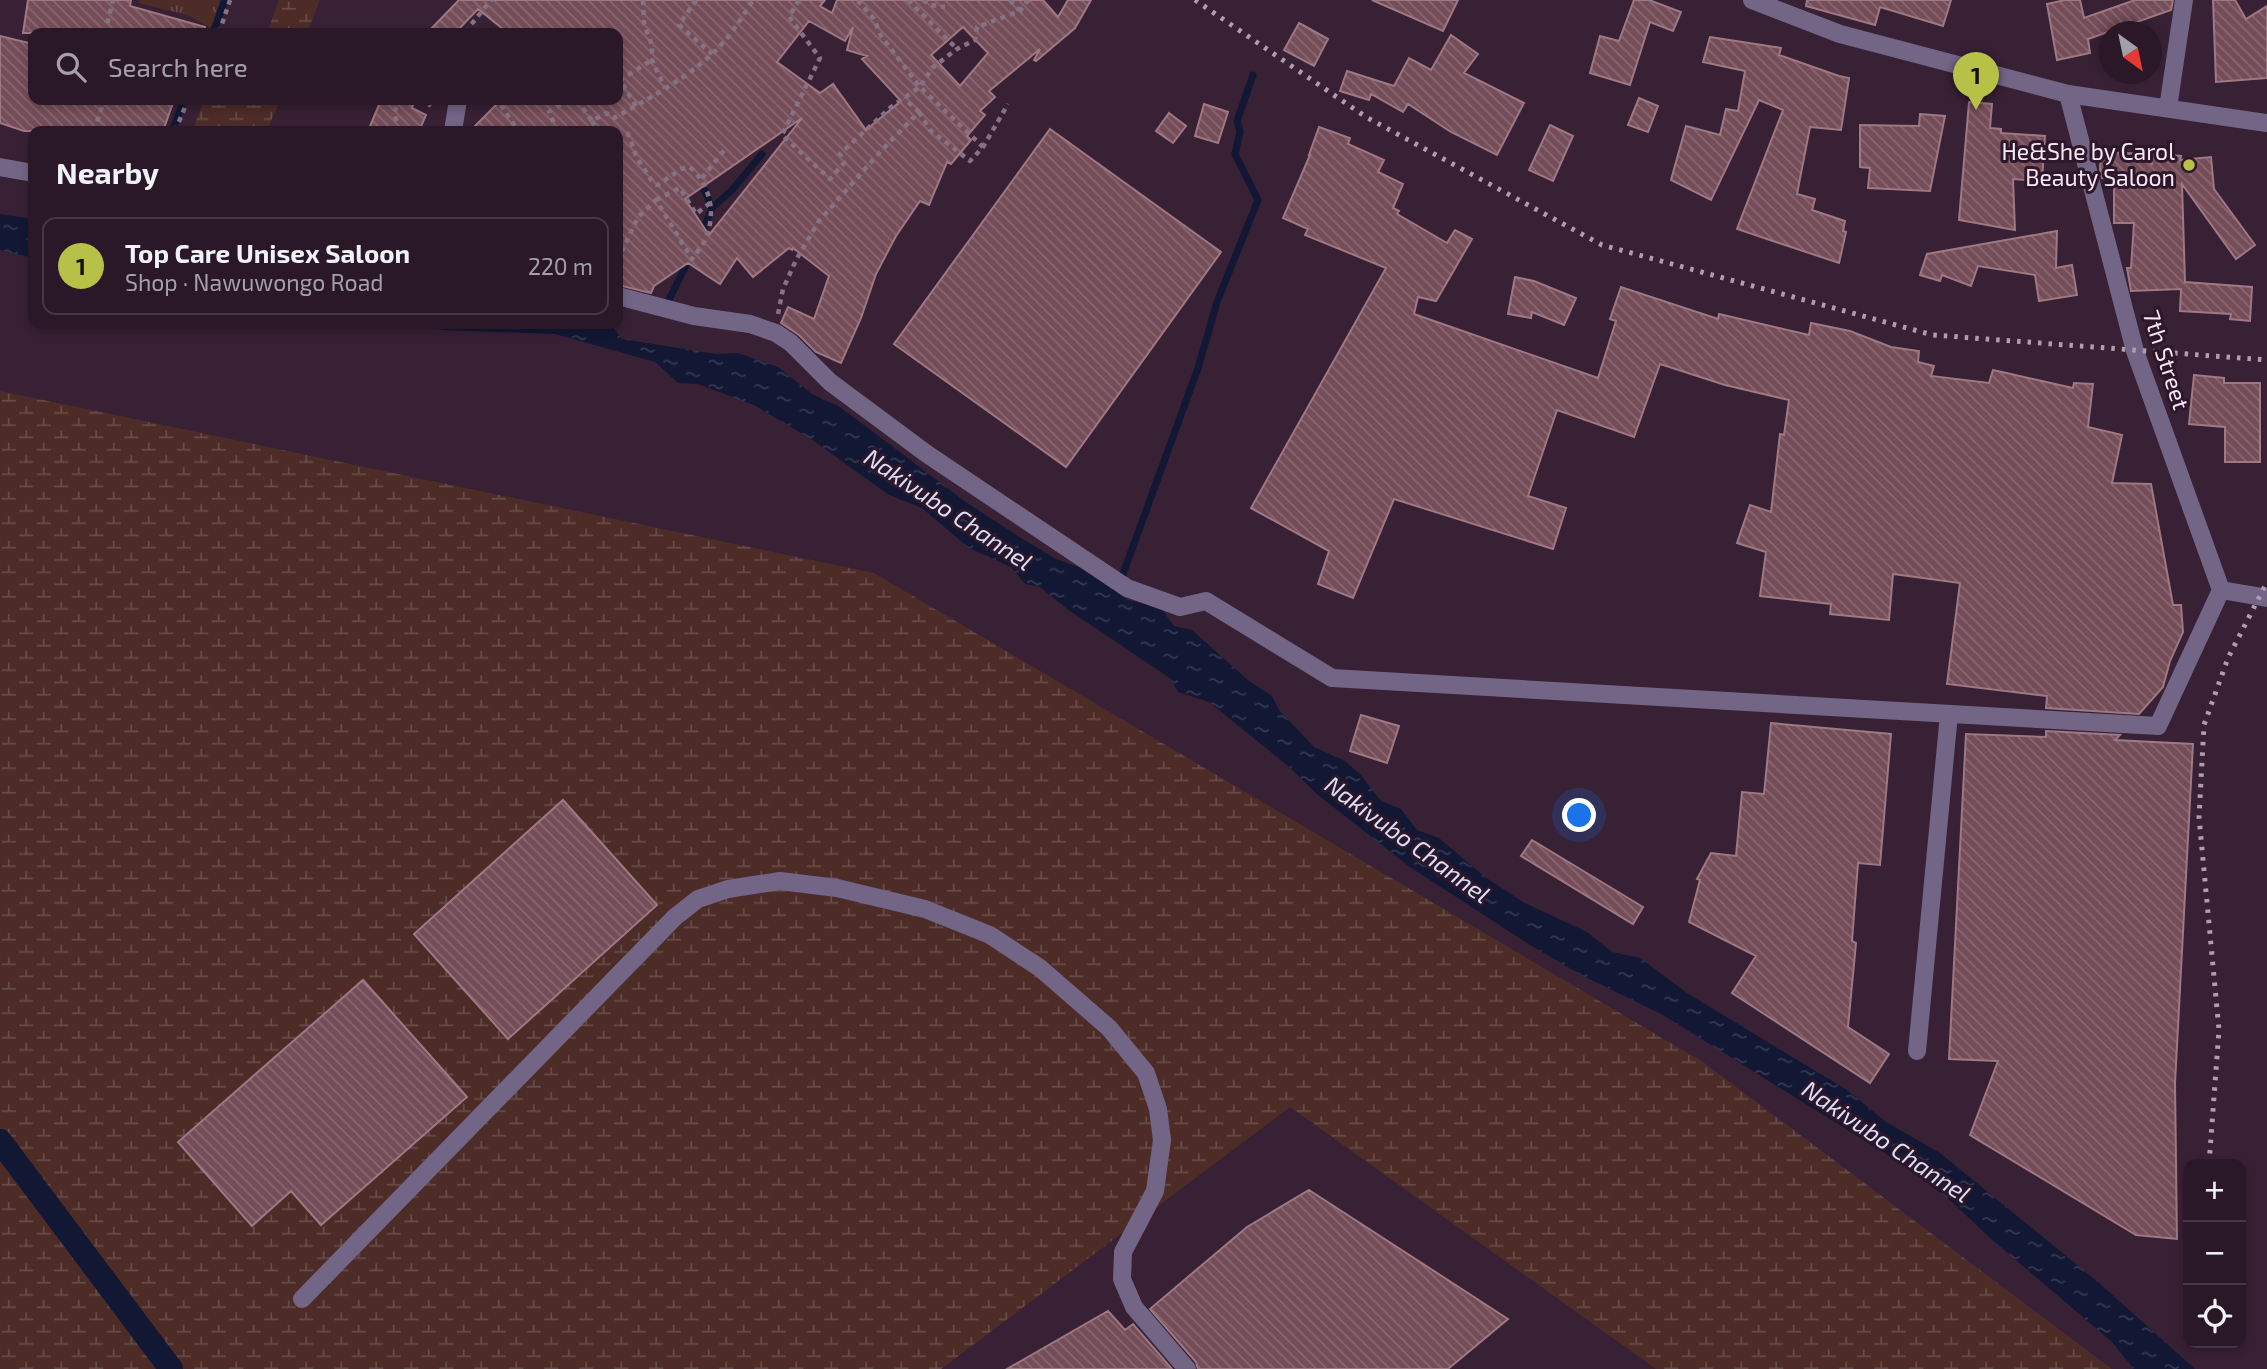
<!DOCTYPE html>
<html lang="en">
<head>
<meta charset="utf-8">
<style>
	:root { --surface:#2a1828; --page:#322130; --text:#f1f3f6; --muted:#a5a0a8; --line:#463745; --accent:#b8c147 }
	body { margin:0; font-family:"Exo 2",sans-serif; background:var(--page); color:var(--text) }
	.controls { position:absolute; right:21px; bottom:21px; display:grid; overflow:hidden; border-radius:14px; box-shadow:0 4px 10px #0003 }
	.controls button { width:63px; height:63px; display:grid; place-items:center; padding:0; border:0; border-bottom:2px solid var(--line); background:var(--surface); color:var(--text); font:35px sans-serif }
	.compass { position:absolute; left:2099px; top:21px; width:63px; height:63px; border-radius:50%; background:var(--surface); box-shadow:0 4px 10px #0003; rotate:147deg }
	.you { position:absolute; left:1580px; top:816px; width:24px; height:24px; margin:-18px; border:5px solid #fff; border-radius:50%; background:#1a73e8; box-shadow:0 0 0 10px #1a73e833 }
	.badge { display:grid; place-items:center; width:46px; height:46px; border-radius:50%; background:var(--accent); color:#111; font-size:23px; font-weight:700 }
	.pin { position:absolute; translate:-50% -58px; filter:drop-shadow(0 2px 4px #0008) }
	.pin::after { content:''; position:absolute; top:37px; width:24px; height:21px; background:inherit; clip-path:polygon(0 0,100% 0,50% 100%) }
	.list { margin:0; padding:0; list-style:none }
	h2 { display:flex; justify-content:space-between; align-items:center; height:91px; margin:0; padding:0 28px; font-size:30px }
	h2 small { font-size:23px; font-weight:400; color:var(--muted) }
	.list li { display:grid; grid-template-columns:46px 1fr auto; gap:21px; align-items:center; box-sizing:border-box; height:98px; margin:0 14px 14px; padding:0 14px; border:2px solid var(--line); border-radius:14px }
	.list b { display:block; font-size:26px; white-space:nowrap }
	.list p { margin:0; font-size:23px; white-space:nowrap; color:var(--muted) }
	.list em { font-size:23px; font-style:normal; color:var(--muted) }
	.icon { flex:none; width:38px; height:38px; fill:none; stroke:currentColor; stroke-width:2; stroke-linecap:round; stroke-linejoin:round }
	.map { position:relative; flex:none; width:2267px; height:1369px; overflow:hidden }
	.search { position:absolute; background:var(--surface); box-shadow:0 4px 10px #0003; left:28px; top:28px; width:595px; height:77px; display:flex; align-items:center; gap:18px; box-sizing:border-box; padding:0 24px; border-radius:14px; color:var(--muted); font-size:26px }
	.panel { position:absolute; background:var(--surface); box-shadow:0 4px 10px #0003; left:28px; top:126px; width:595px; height:203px; border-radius:14px }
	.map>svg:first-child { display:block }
	.grass { fill:url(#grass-tufts) }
	.wetland { fill:url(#wetland-marsh) }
	.water { fill:url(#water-ripples) }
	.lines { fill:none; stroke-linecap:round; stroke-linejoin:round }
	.stream { stroke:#121734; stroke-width:7 }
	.canal { stroke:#121734; stroke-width:24 }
	.building { fill:url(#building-back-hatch); stroke:#9e7883; stroke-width:2; fill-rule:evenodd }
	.path { stroke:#877284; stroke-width:4.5; stroke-dasharray:5 5; stroke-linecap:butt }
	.minor { stroke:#726586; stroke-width:18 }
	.rail { stroke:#b09dad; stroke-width:5; stroke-dasharray:3.5 7; stroke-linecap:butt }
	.poi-dot { fill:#b8c147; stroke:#2d172b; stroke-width:2.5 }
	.labels { text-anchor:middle; stroke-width:6; stroke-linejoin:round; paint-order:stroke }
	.poi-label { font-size:23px; fill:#f8e8f6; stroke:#2d172b; text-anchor:end }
	.street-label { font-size:23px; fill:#f8e8f6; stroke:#2d172b }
	.water-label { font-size:24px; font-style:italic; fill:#dae1f9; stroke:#2d172b }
</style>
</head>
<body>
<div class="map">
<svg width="2267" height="1369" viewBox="0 0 2267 1369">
	<defs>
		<pattern id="grass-tufts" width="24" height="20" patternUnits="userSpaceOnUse" patternTransform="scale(1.75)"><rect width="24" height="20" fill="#4d2c28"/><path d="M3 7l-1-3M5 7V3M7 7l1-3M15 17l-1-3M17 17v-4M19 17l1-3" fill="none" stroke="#674b48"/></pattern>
		<pattern id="wetland-marsh" width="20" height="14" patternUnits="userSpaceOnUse" patternTransform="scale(1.75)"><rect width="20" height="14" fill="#4d2c28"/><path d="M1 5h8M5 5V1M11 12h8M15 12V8" fill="none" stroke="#674b48"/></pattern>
		<pattern id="water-ripples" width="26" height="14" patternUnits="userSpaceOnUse" patternTransform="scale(1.75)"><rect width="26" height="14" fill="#121734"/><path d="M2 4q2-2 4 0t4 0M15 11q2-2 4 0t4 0" fill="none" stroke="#353952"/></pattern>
		<pattern id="building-back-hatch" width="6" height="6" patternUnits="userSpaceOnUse" patternTransform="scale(1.75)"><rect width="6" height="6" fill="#754d59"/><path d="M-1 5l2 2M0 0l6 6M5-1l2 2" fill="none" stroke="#896771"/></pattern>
	</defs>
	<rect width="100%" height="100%" fill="#382035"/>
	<!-- grass -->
	<path class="grass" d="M139,0H220L211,28L187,15L138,3Z"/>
	<!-- wetland -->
	<path class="wetland" d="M279,0H320L307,33H267Z
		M204,100H280L267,131H192Z
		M0,391L874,573L1703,1062L2112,1369H1656L1290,1107L941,1369H0Z"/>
	<!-- water -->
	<path class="water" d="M0,214L33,219V258L0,250Z
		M406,324H611L622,339L716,354L738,353L778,367L812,394L840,407L966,502L1018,536L1056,559L1099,574L1127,600L1160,607L1174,626L1192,630L1249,681L1272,696L1279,710L1314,747L1345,761L1360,774L1381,801L1401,809L1417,830L1439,838L1485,877L1523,902L1587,932L1612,952L1640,958L1687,993L1847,1090L1886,1122L1940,1153L2098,1282L2195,1369H2134L2112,1342L1989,1237L1952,1202L1899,1162L1663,1015L1585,977L1530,945L1410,867L1318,795L1288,766L1209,702L1178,692L1171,679L1067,609L1040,587L1025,584L1011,567L969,548L922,508L889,495L814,441L754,405L698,384L678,383L655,362L555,334L444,330Z"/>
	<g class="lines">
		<!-- stream -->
		<path class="stream" d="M213,33L225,0
			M172,131L184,100
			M700,180L712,208L700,237
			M712,208L732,190L762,154
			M666,306L690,257
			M1123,574L1198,368L1217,302L1258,200L1235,154L1240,131L1237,121L1253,75"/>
		<!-- canal -->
		<path class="canal" d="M0,1141L171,1369"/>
	</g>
	<!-- building -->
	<path class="building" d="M28,0H131L130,6L205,27L204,33H23Z
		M459,0H825L820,6L832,13L837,0H1043L1058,17L1068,0H1091L1075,28L1036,61L1034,60L1040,49L989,91L995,97L980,111L985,115L967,136L971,140L951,164L947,162L929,205L920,201L896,236L876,274L861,318L841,363L816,352L799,335L781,323L788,307L814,319L829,276L793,248L792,250L789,248L753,277L737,258L720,284L688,263L654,286L651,293L618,285V131H470L501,100H618V33H508L478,9L455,33H427ZM809,21L845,41L853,27L847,50L867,56L862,59L901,101L866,130L833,84L820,93L777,62ZM963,27L988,53L960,86L931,55ZM802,118L709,235L685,199Z
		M1372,0H1458L1443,31Z
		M1634,0H1649L1681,12L1673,31L1650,22L1630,85L1590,73L1600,36L1619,41Z
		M1807,0H1951L1943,26L1880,7L1875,25L1806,6Z
		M2065,0H2080L2084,18L2135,0H2173L2171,10L2088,39L2090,53L2057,60L2047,4Z
		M2213,0H2235L2246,19L2267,6V78L2216,82Z
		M1299,23L1328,39L1314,66L1284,50Z
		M1451,35L1478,54L1464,73L1524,103L1497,155L1451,132L1408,104L1403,112L1371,94L1369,100L1340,91L1347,71L1394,86L1409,58L1431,70Z
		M0,36L33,44V100H174L163,131H24L0,123Z
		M1710,37L1781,48L1779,55L1839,76L1849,78L1841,130L1810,127L1797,194L1815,199L1812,210L1845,221L1843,231L1846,232L1839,263L1737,229L1783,110L1759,100L1711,200L1671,180L1686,126L1720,135L1726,109L1738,111L1745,71L1703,62Z
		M1639,98L1658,106L1648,132L1628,125Z
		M381,100H415L412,108L426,115L419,131H368Z
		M1969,102L1992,104L1990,128L2001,129V133L2045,136L2042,181L2013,179L2015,230L1959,220Z
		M1204,104L1228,112L1218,143L1195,136Z
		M1169,113L1186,126L1173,143L1156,131Z
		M1920,114L1945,116L1930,191L1868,188L1870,168L1860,167V125L1919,126Z
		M1550,125L1573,136L1553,181L1529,170Z
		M1319,127L1350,138L1348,144L1384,160L1378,172L1403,184L1393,208L1399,211L1397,214L1447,243L1455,230L1472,239L1436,301L1418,297L1414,314L1598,378L1616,321L1610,319L1621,287L1718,319L1719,314L1809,335L1811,323L1850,331L1891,347L1919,351L1918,362L1934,366L1931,376L1989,383L1993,370L2073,388L2074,383L2093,384L2088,427L2122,435L2112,483L2151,484L2173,605H2181L2183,632L2170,661L2163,687L2139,714L2046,708L2047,696L1947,684L1960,583L1893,574L1889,620L1830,614L1831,604L1760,596L1766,552L1737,543L1750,505L1771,512L1780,434L1784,435L1789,400L1725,385L1660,364L1634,437L1557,410L1528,496L1566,508L1553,549L1394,499L1353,598L1318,584L1329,551L1251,508L1386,268L1305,235L1308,229L1283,218L1310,155H1309Z
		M1050,129L1221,252L1066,467L894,344Z
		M2101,152L2147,154L2152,165V154L2181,156L2180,160L2211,157L2214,189L2255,245L2236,259L2182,184L2185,282L2252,287L2250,321L2230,319L2231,314L2180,311L2181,289L2131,291L2127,268H2131L2134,223H2114V179L2102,178L2100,170Z
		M2057,231L2056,268L2072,265L2077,295L2039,301L2035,275L1978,266L1971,286L1942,275L1940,281L1920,275L1927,254Z
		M1515,277L1534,281L1576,298L1564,325L1532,312L1531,318L1508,314Z
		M2194,375L2224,378V383H2260V462H2225V427L2189,424Z
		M1361,715L1399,726L1387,763L1350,751Z
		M1771,723L1891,734L1880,865L1858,863L1852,941L1856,943L1848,1027L1889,1054L1870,1083L1732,993L1756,956L1689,922L1700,880L1697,879L1711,853L1736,856L1742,792L1764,794Z
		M2046,731L2120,735L2115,740L2193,744L2175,1083L2177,1239L2136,1235L1970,1135L1998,1061L1949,1059L1966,734L2046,737Z
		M563,800L657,905L508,1039L414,934Z
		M1532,840L1643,907L1633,924L1521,856Z
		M363,980L467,1097L321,1225L291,1191L252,1226L178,1142Z
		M1309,1190L1508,1319L1448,1369H1198L1196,1362L1150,1309L1247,1227Z
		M1108,1311L1125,1330L1133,1324L1172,1369H1007Z"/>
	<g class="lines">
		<!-- path -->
		<path class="path" d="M643,0L644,24L652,45V60L665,88
			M696,0L679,25L712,54
			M799,0L789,17L820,58L782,135L830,179L844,163L840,154L891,107L920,87L932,68L957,49L975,40L977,27L1020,11L1028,0
			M860,0L859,2L874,19L881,36L920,87L983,147
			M908,0L957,49
			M923,0L930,5L945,7
			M1010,0L1019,10
			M105,33L113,0
			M219,33L230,0
			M467,33L470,26L491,0
			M420,100L429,105L433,100
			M577,100L592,121L606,113L614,118C648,99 686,79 714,52C730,37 741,19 753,0
			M501,105L518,131
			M636,106L620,80L652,60
			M919,112L930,130L970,161L983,147L1008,104
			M592,121L597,131
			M94,131L102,107L101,100
			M175,131L188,100
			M396,131L397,122L394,113L399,100
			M556,131L557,130L549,112L567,100
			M618,136L623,132L628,134L637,158L654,184L658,185L681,169L690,167C709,185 716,209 707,235C705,243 697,252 692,259L656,200L638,217L622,251
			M702,178L726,148
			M656,200L680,188L696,214L710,203
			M778,314L783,289L796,260L819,221L880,152L919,112L904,98"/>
		<!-- minor -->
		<path class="minor" d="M1752,0L1840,34L2068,94L2267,123
			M2068,94L2135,351L2221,590L2267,598
			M2168,108L2184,0
			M453,131L458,100
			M0,167L33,173
			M618,296L694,316L750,324L776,333L791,343L830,382L927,454L1127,588L1180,607L1206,601L1332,678L2158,726L2221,590
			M1917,1051L1949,714
			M302,1299L675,917L698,899L728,889L780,881L837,888L925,909L990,935L1040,968L1109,1028L1146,1073L1158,1109L1162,1140L1155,1191L1123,1252L1122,1279L1134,1307L1187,1369"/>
		<!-- rail -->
		<path class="rail" d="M1195,0L1366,117L1602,245L1933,335L2267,360
			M2209,1164L2219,1030L2199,817L2204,725L2228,658L2267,582"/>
	</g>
	<!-- markers -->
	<circle class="poi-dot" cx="2189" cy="165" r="7"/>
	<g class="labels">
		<!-- poi labels -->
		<g class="poi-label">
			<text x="2175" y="160">He&amp;She by Carol<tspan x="2175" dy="26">Beauty Saloon</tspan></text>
		</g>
		<!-- street labels -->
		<g class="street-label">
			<text transform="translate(2166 360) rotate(72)" y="8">7th Street</text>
		</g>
		<!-- water labels -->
		<g class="water-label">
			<text transform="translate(948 510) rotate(34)" y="8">Nakivubo Channel</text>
			<text transform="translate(1407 840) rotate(36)" y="8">Nakivubo Channel</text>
			<text transform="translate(1886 1142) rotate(34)" y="8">Nakivubo Channel</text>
		</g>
	</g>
</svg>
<div class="controls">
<button>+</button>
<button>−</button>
<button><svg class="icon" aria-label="locate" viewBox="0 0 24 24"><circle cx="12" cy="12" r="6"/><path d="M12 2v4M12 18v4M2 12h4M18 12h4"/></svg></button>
</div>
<svg class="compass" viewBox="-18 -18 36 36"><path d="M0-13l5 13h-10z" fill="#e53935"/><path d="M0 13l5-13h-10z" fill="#a5a0a8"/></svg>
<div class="you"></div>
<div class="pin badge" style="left:1976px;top:110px">1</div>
<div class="search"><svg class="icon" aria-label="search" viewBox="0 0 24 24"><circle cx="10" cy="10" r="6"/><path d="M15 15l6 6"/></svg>Search here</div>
<section class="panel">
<h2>Nearby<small></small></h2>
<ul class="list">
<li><span class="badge">1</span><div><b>Top Care Unisex Saloon</b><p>Shop · Nawuwongo Road</p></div><em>220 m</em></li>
</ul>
</section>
</div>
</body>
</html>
